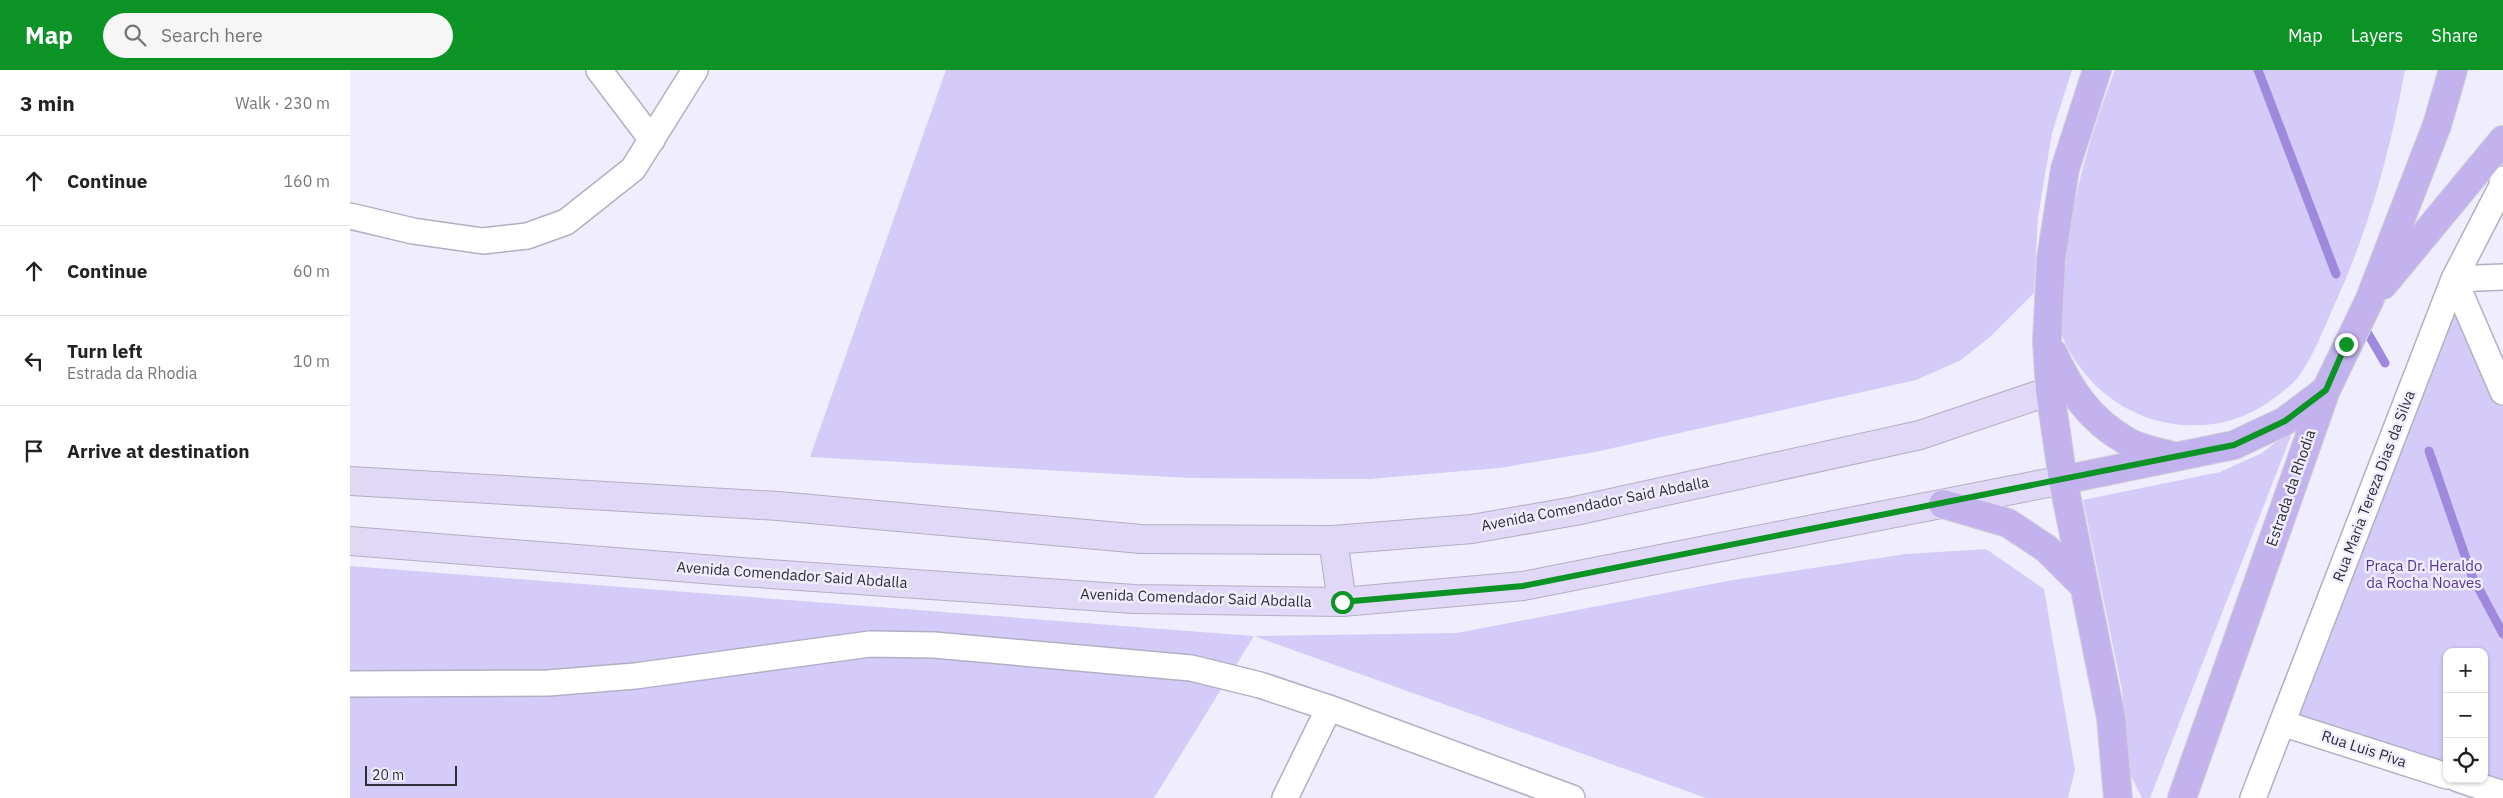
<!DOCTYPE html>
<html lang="en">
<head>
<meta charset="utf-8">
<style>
	:root { --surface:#fff; --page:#f6f6f6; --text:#222; --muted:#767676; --line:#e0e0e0; --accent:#0c9325 }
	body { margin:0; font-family:"IBM Plex Sans",sans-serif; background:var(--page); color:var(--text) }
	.controls { position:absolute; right:15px; bottom:15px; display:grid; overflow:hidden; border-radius:10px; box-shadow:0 1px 4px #0004 }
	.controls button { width:45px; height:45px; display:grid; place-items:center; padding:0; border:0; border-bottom:1px solid var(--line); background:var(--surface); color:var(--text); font:25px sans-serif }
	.scale { position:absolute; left:15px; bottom:12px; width:92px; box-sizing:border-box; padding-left:5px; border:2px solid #2e2d35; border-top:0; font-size:14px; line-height:18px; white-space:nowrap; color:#2e2d35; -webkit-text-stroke:4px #f0edfe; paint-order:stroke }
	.stop { position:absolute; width:15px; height:15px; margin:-11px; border:4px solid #0c9325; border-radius:50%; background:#fff }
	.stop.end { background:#0c9325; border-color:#fff; box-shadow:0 1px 5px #0008 }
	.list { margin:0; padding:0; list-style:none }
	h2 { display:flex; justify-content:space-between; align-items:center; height:65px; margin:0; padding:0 20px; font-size:21px }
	h2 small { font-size:16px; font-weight:400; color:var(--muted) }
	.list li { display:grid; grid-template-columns:32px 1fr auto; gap:15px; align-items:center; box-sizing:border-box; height:90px; padding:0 20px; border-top:1px solid var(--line) }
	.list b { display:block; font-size:19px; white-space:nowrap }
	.list p { margin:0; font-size:16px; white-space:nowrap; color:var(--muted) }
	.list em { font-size:16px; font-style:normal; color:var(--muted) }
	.icon { flex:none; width:28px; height:28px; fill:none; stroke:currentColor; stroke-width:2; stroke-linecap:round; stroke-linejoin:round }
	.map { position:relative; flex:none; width:2153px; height:728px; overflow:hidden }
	header { display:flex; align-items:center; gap:30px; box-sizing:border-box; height:70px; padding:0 25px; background:var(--accent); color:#fff }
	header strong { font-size:24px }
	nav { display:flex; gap:28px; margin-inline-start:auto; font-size:18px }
	.search { width:350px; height:45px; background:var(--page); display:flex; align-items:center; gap:12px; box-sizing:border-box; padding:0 18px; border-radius:28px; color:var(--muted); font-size:19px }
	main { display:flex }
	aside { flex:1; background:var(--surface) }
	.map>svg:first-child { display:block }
	.green { fill:#d4cbf8 }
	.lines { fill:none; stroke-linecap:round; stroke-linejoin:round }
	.stream { stroke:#9e89dc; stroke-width:9 }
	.street-casing { stroke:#b3afc3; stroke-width:28 }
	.secondary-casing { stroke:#b3afc3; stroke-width:30 }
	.primary-casing { stroke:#d1d1d3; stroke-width:30 }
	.street { stroke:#fff; stroke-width:25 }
	.secondary { stroke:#e0d8f6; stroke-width:28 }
	.primary { stroke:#c2b2ee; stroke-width:28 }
	.route { stroke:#0c9325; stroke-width:6 }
	.labels { text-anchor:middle; stroke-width:5; stroke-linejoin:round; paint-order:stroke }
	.street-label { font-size:15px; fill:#2e2d35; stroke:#f0edfe }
	.park-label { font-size:15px; fill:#573697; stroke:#f0edfe }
</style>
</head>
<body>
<header>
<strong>Map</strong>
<div class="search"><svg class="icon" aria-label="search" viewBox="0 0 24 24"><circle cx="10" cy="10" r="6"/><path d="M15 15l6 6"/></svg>Search here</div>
<nav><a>Map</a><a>Layers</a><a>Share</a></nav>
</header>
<main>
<aside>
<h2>3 min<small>Walk · 230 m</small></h2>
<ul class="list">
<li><svg class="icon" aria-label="ahead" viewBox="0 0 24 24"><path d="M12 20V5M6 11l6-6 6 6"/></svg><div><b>Continue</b></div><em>160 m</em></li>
<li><svg class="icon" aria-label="ahead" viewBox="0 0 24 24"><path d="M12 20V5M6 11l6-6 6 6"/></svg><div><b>Continue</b></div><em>60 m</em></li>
<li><svg class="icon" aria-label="left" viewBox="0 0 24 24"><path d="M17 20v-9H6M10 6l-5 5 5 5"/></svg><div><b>Turn left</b><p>Estrada da Rhodia</p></div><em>10 m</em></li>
<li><svg class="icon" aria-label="arrive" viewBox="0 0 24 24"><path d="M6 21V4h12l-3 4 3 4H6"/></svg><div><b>Arrive at destination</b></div></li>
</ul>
</aside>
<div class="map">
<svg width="2153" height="728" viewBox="0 0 2153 728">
	<rect width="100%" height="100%" fill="#f0edfe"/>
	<!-- green -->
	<path class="green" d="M596,0H1722L1702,63L1688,147L1684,223L1641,266L1611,290L1566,310L1245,382L1149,398L1019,409L840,408L460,387Z
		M1765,0H2055C2040,83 2018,162 1983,238C1973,261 1963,286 1949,306C1941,316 1929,325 1919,332C1858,374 1775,357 1732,300C1723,288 1712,271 1710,256C1708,244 1712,228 1713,216C1718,142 1738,69 1765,0Z
		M2104,209L2153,322V724L2134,709V582H2097V706L1932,653Z
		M1944,358L1800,728H1792L1778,700L1772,620L1733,430L1870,402L1912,383Z
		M1636,479L1694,519L1725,700L1718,728H1356L904,566L804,728H0V496L903,566L1107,563L1383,510L1556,484Z"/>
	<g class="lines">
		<!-- stream -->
		<path class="stream" d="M1908,0L1986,204
			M2017,262L2035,293
			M2079,381L2122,506L2153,564"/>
		<defs>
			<path id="street" d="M249,0L302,70
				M0,146L63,161L133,171L177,166L216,152L283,99L345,0
				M2104,209L2153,322
				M2104,209L2153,207
				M0,614L198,613L285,606L520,574L584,575L841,598L910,615L979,638L1222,728
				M1932,653L2097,706
				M2108,709L2153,724
				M935,728L979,638
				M1903,728L2104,209L2151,118L2153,109"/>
			<path id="secondary" d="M0,411L428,436L791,469L983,470L1122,459L1225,441L1570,365L1700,321
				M983,470L992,532
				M0,471L391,502L784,529L992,532L1173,516L1713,410"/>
			<path id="primary" d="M1747,0L1715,99L1701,189L1697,271L1700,321L1713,410L1761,648L1768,728
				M2033,215L2153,70
				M1703,283C1720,320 1739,349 1775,370C1789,379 1810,382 1826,387
				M1713,410L1884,375L1935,351L1976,320
				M1593,434L1658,453L1697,479L1734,516
				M1832,728L1976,320L2019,231L2087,55L2103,0"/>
		</defs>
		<!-- street casing -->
		<use href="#street" class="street-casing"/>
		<!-- secondary casing -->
		<use href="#secondary" class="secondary-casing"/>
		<!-- primary casing -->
		<use href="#primary" class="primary-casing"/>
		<!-- street -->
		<use href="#street" class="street"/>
		<!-- secondary -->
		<use href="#secondary" class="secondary"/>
		<!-- primary -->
		<use href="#primary" class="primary"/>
	</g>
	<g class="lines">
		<!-- route -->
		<path class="route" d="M992,532L1173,516L1884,375L1935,351L1976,320L1996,274"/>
	</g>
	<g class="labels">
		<!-- street labels -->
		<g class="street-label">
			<text transform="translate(2024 416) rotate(-69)" y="5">Rua Maria Tereza Dias da Silva</text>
			<text transform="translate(1941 418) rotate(-71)" y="5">Estrada da Rhodia</text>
			<text transform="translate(1245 434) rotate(-11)" y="5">Avenida Comendador Said Abdalla</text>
			<text transform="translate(442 505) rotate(4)" y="5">Avenida Comendador Said Abdalla</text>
			<text transform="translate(846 528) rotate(2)" y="5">Avenida Comendador Said Abdalla</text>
			<text transform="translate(2014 679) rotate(18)" y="5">Rua Luis Piva</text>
		</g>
		<!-- park labels -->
		<g class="park-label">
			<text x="2074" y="501">Praça Dr. Heraldo<tspan x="2074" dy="17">da Rocha Noaves</tspan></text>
		</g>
	</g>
</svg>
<div class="controls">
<button>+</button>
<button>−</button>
<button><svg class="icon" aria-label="locate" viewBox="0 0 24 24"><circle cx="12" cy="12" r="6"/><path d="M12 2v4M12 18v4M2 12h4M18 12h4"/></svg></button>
</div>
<div class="scale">20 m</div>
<div class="stop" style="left:992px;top:532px"></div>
<div class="stop end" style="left:1996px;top:274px"></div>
</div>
</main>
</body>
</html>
